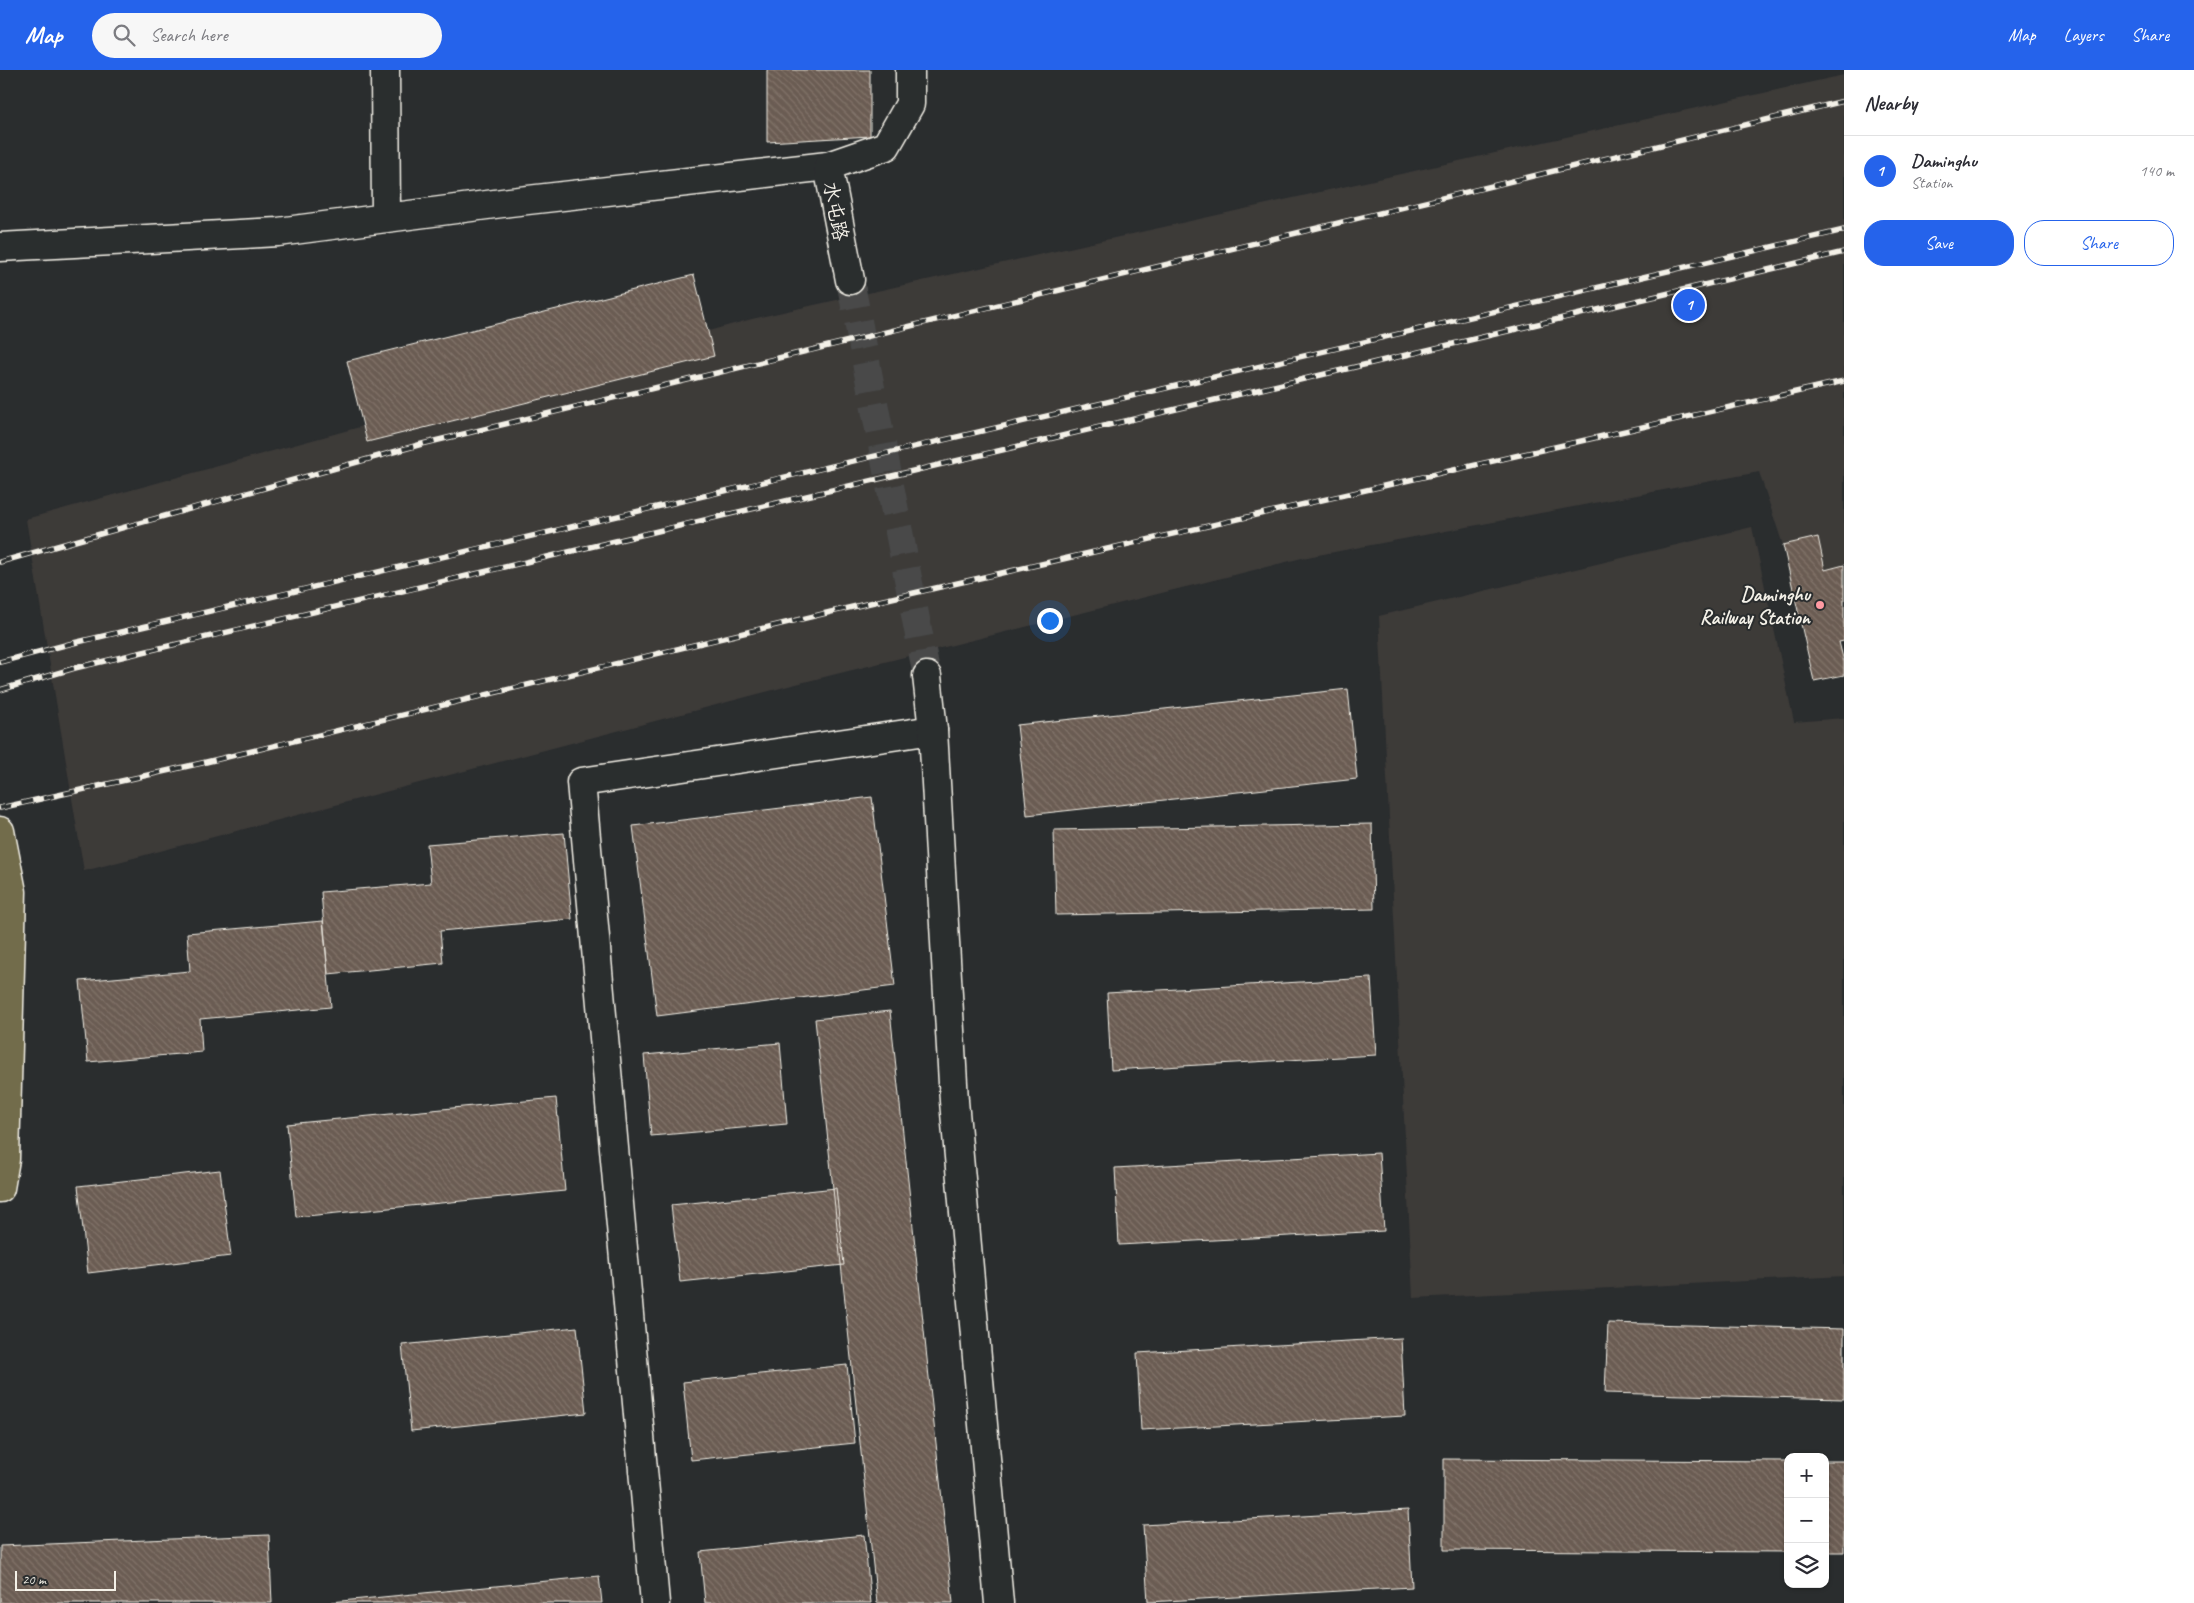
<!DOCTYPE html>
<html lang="en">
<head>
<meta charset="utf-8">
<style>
	:root { --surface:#fff; --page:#f7f7f7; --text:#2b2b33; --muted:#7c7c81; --line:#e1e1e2; --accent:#2563eb }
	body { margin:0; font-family:Caveat,"LXGW WenKai TC",sans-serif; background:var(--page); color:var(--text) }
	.controls { position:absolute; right:15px; bottom:15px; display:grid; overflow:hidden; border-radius:10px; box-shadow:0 1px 4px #0004 }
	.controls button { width:45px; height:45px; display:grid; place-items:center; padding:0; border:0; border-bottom:1px solid var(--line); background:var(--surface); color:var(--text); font:25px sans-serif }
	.scale { position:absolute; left:15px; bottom:12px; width:101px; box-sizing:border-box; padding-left:5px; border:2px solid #f4f1e8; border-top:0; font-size:14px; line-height:18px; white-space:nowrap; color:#f4f1e8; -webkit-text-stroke:4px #2a2d2e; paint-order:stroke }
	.you { position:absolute; left:1049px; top:550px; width:18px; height:18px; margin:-12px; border:4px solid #fff; border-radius:50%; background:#1a73e8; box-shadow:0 0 0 8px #1a73e833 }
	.badge { display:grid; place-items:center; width:32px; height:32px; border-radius:50%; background:var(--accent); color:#fff; font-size:16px; font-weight:700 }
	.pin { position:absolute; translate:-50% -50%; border:2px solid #fff; box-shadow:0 1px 5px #0006 }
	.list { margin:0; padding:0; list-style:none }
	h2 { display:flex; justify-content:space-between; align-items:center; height:65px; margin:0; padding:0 20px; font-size:21px }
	h2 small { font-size:16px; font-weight:400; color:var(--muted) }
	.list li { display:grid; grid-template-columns:32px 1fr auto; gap:15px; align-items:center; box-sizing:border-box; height:70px; padding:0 20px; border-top:1px solid var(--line) }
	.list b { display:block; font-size:19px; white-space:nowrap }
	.list p { margin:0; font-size:16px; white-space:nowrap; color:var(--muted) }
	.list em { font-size:16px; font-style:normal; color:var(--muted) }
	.actions { display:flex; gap:10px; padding:15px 20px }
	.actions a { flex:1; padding:11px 0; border:1px solid var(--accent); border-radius:20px; text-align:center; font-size:18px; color:var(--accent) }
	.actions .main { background:var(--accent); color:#fff }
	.icon { flex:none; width:28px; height:28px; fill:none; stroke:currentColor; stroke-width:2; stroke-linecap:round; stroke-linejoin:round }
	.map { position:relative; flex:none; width:1844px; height:1533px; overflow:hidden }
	header { display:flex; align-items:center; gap:30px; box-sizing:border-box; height:70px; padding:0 25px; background:var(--accent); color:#fff }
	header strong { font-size:24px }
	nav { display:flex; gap:28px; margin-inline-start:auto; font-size:18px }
	.search { width:350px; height:45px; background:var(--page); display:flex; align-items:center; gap:12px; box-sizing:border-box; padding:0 18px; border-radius:28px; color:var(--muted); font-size:19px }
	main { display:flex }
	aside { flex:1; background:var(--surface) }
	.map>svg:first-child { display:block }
	.built { fill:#3e3b39 }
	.building { fill:url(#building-back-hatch); stroke:#f4f1e8 }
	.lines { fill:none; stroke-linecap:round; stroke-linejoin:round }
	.tertiary-tunnel { stroke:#484a4a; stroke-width:28; stroke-dasharray:28 14; stroke-linecap:butt }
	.minor-casing { stroke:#f4f1e8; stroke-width:31 }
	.tertiary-casing { stroke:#f4f1e8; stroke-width:31 }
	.trunk-casing { stroke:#f4f1e8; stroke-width:31 }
	.minor { stroke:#2a2d2e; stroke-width:28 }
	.tertiary { stroke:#2a2d2e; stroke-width:28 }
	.trunk { stroke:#726c4b; stroke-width:28 }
	.rail-casing { stroke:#f4f1e8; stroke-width:5.5 }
	.rail { stroke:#2a2d2e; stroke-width:4; stroke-dasharray:11; stroke-linecap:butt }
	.poi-dot { fill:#ff9aa2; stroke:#2a2d2e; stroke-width:2 }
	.labels { text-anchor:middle; stroke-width:4; stroke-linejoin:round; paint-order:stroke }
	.street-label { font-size:20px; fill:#f4f1e8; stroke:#2a2d2e }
	.poi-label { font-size:20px; font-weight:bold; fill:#f4f1e8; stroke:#2a2d2e; text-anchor:end }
</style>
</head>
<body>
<header>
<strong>Map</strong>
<div class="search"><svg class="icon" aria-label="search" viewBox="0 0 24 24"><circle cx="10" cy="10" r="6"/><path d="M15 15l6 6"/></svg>Search here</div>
<nav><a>Map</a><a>Layers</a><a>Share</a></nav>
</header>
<main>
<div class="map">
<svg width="1844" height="1533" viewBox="0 0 1844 1533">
	<defs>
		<pattern id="building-back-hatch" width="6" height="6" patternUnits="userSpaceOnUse" patternTransform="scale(1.25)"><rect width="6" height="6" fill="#6b5c52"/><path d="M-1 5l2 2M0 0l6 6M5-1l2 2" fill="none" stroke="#81746b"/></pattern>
	</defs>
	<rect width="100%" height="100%" fill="#2a2d2e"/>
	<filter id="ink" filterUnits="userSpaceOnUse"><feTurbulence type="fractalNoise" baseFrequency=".02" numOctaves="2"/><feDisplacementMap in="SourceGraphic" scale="10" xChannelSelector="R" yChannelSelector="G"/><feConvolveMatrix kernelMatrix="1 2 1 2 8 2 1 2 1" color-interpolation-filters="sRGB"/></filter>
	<g filter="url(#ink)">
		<!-- built -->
		<path class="built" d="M1844,5V571L1839,572L1844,592V605L1814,611L1783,475L1759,402L1302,488L792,615L84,801L26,449L752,249Z
			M1752,457L1794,652L1844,648V1206L1413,1228L1379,546Z"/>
		<!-- building -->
		<path class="building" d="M767,0H870V66L767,72Z
			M694,205L714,286L367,372L347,291Z
			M1818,467L1825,500L1844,495V571L1839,572L1844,592V605L1814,611L1783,475Z
			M1348,619L1357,709L1027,745L1017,655Z
			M872,727L895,916L657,946L633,756Z
			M1372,754L1374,839L1056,845L1054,760Z
			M564,763L572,849L440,861L443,893L328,904L321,822L431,813L427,774Z
			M323,851L331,937L200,949L202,982L88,992L80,911L190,901L187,863Z
			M1371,908L1376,985L1111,1000L1107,923Z
			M890,941L953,1533H877L815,949Z
			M780,973L787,1054L651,1066L644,985Z
			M556,1028L565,1121L296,1147L287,1054Z
			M1379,1083L1384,1161L1119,1175L1115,1098Z
			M220,1100L231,1186L88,1203L78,1116Z
			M836,1118L844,1195L680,1212L671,1135Z
			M1608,1253L1844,1259V1329L1605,1323Z
			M577,1257L586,1343L411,1361L402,1275Z
			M1401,1268L1405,1346L1141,1360L1137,1283Z
			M847,1295L855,1373L691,1390L683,1312Z
			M1444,1389L1788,1391V1482L1444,1480Z
			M1825,1391H1844V1482H1825Z
			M1408,1440L1412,1517L1148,1532L1143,1455Z
			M269,1465L272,1533H0V1476Z
			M864,1465L871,1533H705L700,1482Z
			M599,1506L602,1533H331V1532Z"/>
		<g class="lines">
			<!-- tertiary-tunnel -->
			<path class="tertiary-tunnel" d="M850,210L927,606"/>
			<defs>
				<path id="minor" d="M385,0L386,148
					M0,177L278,162L510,132L828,96
					M655,1533L581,712L933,660"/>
				<path id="tertiary" d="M850,210L828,96L886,76L910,34V0
					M927,606L933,660L954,1031L999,1533"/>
				<path id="trunk" d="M0,761L12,822L5,1089L0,1118"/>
			</defs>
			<!-- minor casing -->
			<use href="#minor" class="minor-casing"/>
			<!-- tertiary casing -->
			<use href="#tertiary" class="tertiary-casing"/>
			<!-- trunk casing -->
			<use href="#trunk" class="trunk-casing"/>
			<!-- minor -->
			<use href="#minor" class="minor"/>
			<!-- tertiary -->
			<use href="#tertiary" class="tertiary"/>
			<!-- trunk -->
			<use href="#trunk" class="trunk"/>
			<defs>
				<path id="rail" d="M0,492L422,374L1844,31
					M0,592L69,574L1844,160
					M0,620L75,598L1844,182
					M0,738L202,693L835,541L1844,311"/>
			</defs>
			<!-- rail casing -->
			<use href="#rail" class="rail-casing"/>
			<!-- rail -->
			<use href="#rail" class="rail"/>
		</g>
	</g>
	<!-- markers -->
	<circle class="poi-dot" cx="1820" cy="535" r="5"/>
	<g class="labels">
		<!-- street labels -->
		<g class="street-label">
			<text transform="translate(836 141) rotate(79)" y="7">水屯路</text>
		</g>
		<!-- poi labels -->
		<g class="poi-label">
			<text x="1810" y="531">Daminghu<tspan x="1810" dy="23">Railway Station</tspan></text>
		</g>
	</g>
</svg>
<div class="controls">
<button>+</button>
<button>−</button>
<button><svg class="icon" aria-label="layers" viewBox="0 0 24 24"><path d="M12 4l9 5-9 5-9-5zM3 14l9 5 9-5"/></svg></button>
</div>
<div class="scale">20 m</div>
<div class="you"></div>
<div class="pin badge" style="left:1689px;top:235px">1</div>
</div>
<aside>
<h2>Nearby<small></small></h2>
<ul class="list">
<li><span class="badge">1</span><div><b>Daminghu</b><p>Station</p></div><em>140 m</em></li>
</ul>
<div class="actions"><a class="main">Save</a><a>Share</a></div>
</aside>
</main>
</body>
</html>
